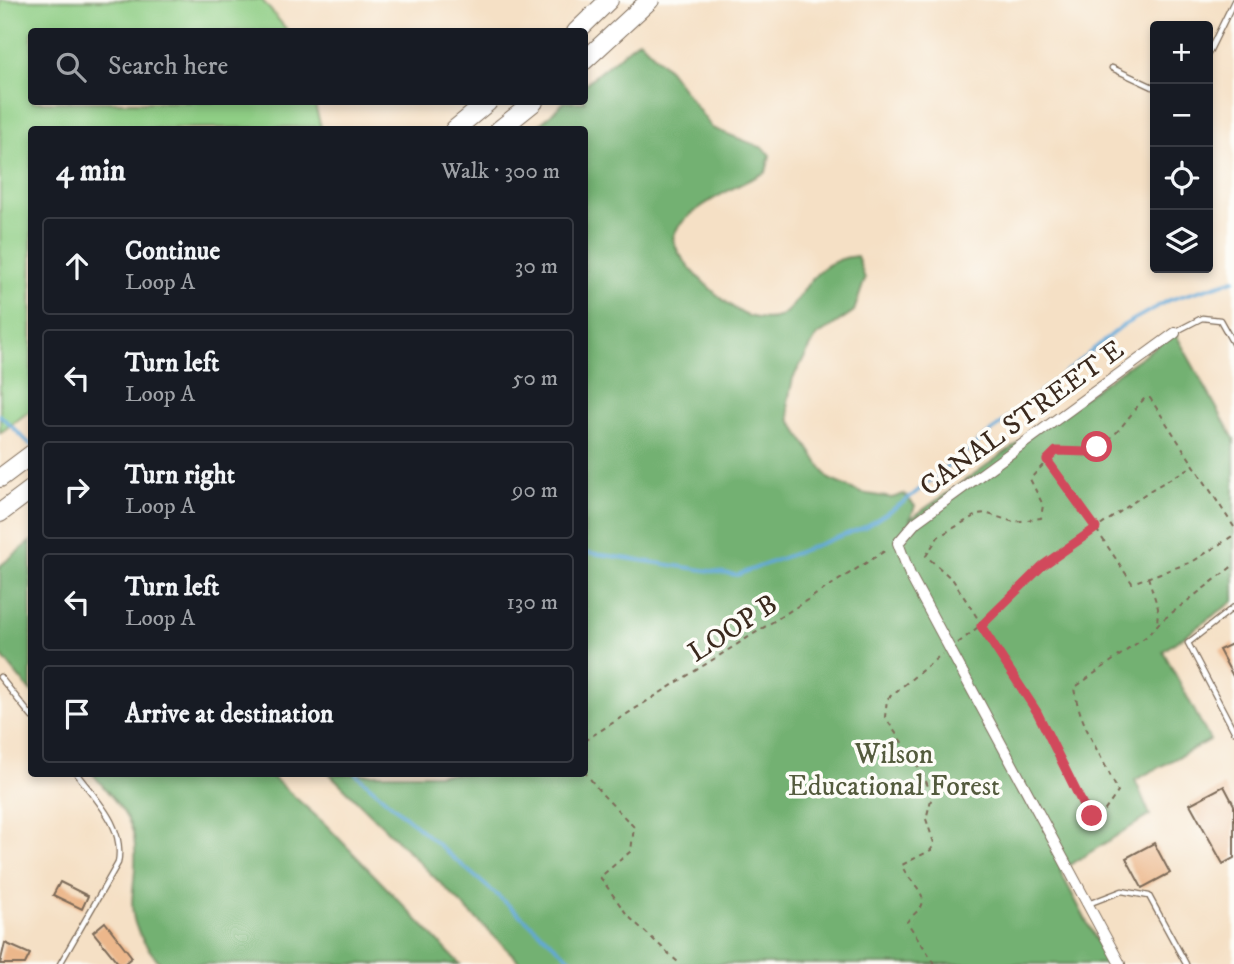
<!DOCTYPE html>
<html lang="en">
<head>
<meta charset="utf-8">
<style>
	:root { --surface:#171b24; --page:#20242c; --text:#f1f3f6; --muted:#9ea1a6; --line:#363941 }
	body { margin:0; font-family:"IM FELL DW Pica",serif; background:var(--page); color:var(--text) }
	.controls { position:absolute; right:21px; top:21px; display:grid; overflow:hidden; border-radius:7px; box-shadow:0 4px 10px #0003 }
	.controls button { width:63px; height:63px; display:grid; place-items:center; padding:0; border:0; border-bottom:2px solid var(--line); background:var(--surface); color:var(--text); font:35px sans-serif }
	.stop { position:absolute; width:21px; height:21px; margin:-16px; border:5px solid #d1495b; border-radius:50%; background:#fff }
	.stop.end { background:#d1495b; border-color:#fff; box-shadow:0 2px 7px #0008 }
	.list { margin:0; padding:0; list-style:none }
	h2 { display:flex; justify-content:space-between; align-items:center; height:91px; margin:0; padding:0 28px; font-size:30px }
	h2 small { font-size:23px; font-weight:400; color:var(--muted) }
	.list li { display:grid; grid-template-columns:46px 1fr auto; gap:21px; align-items:center; box-sizing:border-box; height:98px; margin:0 14px 14px; padding:0 14px; border:2px solid var(--line); border-radius:7px }
	.list b { display:block; font-size:26px; white-space:nowrap }
	.list p { margin:0; font-size:23px; white-space:nowrap; color:var(--muted) }
	.list em { font-size:23px; font-style:normal; color:var(--muted) }
	.icon { flex:none; width:38px; height:38px; fill:none; stroke:currentColor; stroke-width:2; stroke-linecap:round; stroke-linejoin:round }
	.map { position:relative; flex:none; width:1234px; height:964px; overflow:hidden }
	.search { position:absolute; background:var(--surface); box-shadow:0 4px 10px #0003; left:28px; top:28px; width:560px; height:77px; display:flex; align-items:center; gap:18px; box-sizing:border-box; padding:0 24px; border-radius:7px; color:var(--muted); font-size:26px }
	.panel { position:absolute; background:var(--surface); box-shadow:0 4px 10px #0003; left:28px; top:126px; width:560px; height:651px; border-radius:7px }
	.map>svg:first-child { display:block }
	.green { fill:#8fce85; stroke:#657c52; stroke-width:2 }
	.forest { fill:#73b172; stroke:#576e48; stroke-width:2 }
	.lines { fill:none; stroke-linecap:round; stroke-linejoin:round }
	.stream { stroke:#61a8d8; stroke-width:3.5 }
	.building { fill:#ecb78b }
	.lane-casing { stroke:#7c6a58; stroke-width:7 }
	.street-casing { stroke:#7c6a58; stroke-width:12 }
	.highway-casing { stroke:#7c6a58; stroke-width:20 }
	.path { stroke:#7c6a58; stroke-width:2; stroke-dasharray:5 5; stroke-linecap:butt }
	.lane { stroke:#fff; stroke-width:4.5 }
	.street { stroke:#fff; stroke-width:10 }
	.highway { stroke:#fff; stroke-width:18 }
	.route { stroke:#d1495b; stroke-width:9 }
	.labels { text-anchor:middle; stroke-width:7; stroke-linejoin:round; paint-order:stroke }
	.street-label { font-size:28px; fill:#3b2a1e; stroke:#fdfcf7 }
	.park-label { font-size:28px; fill:#545b3d; stroke:#fdfcf7 }
</style>
</head>
<body>
<div class="map">
<svg width="1234" height="964" viewBox="0 0 1234 964">
	<rect width="100%" height="100%" fill="#fdfcf7"/>
	<filter id="ink" filterUnits="userSpaceOnUse"><feTurbulence type="fractalNoise" baseFrequency=".0143" numOctaves="2"/><feDisplacementMap in="SourceGraphic" scale="14" xChannelSelector="R" yChannelSelector="G"/><feConvolveMatrix kernelMatrix="1 2 1 2 8 2 1 2 1" color-interpolation-filters="sRGB"/></filter>
	<filter id="wash" filterUnits="userSpaceOnUse"><feTurbulence type="fractalNoise" baseFrequency=".00686" numOctaves="4" result="noise"/><feDisplacementMap in="SourceGraphic" scale="28" xChannelSelector="R" yChannelSelector="G"/><feGaussianBlur stdDeviation="1.57" result="paint"/><feColorMatrix in="noise" values="0 0 0 0 0 0 0 0 0 0 0 0 0 0 0 0 0 1.4 0 .05"/><feComposite in="paint" operator="in"/></filter>
	<g filter="url(#wash)">
		<rect width="100%" height="100%" fill="#f5e0c5"/>
		<!-- green -->
		<path class="green" d="M0,0H262L288,31L32,32V102H314L321,127L32,130L31,410L0,433Z"/>
		<!-- forest -->
		<path class="forest" d="M639,40L669,70L712,128L763,148L770,155L766,172C743,183 683,210 674,235C668,255 730,310 748,316C755,318 768,320 775,318C801,313 804,260 857,256L865,279L854,311L816,337L793,378L788,401L790,420L829,479L861,493L892,498L904,494L915,506L910,519L1175,333L1234,439V601L1163,651L1210,740L1135,780L1150,815L1060,871L1109,964H522L330,774H584V130L535,129L564,102H584L585,84Z
			M31,541V692L0,654V566Z
			M93,774H269L325,824L460,964H161C112,910 142,894 134,837C131,815 106,791 93,774Z"/>
		<g class="lines">
			<!-- stream -->
			<path class="stream" d="M0,415L32,446
				M584,552L737,575L865,527L904,502L1122,326L1169,300L1234,280
				M356,774L577,964"/>
		</g>
		<g id="blocks">
			<!-- building -->
			<path class="building" d="M1234,643V678L1219,650Z
				M1224,786L1234,805V858L1223,864L1190,804Z
				M1154,843L1170,873L1142,888L1126,858Z
				M60,882L88,896L82,909L53,895Z
				M105,922L132,957L124,964H119L93,932Z
				M5,943L30,954L25,964H0Z"/>
		</g>
	</g>
	<g filter="url(#ink)">
		<use href="#blocks" fill-opacity="0" stroke="#7c6a58" stroke-width="2"/>
		<g class="lines">
			<defs>
				<path id="lane" d="M1208,54L1234,1
					M1112,68L1155,88
					M1175,332L1202,318L1220,320L1234,345
					M1234,607L1188,643L1234,731
					M0,677L32,717
					M1088,904L1122,891L1149,896L1186,964
					M60,964L118,863C125,827 97,801 77,774"/>
				<path id="street" d="M1120,964L910,575L898,543L916,522L1175,333"/>
				<path id="highway" d="M576,32L609,0
					M584,61L650,0
					M454,130L488,102
					M499,130L534,102
					M0,478L32,454
					M0,513L32,489"/>
			</defs>
			<!-- lane casing -->
			<use href="#lane" class="lane-casing"/>
			<!-- street casing -->
			<use href="#street" class="street-casing"/>
			<!-- highway casing -->
			<use href="#highway" class="highway-casing"/>
			<!-- path -->
			<path class="path" d="M1048,460L1096,529L1149,491L1191,467
				M1234,527L1150,398H1145C1129,414 1113,445 1089,452C1080,454 1066,451 1056,451L1030,479L1043,505L1041,518L1014,522L985,513L978,514L938,537L926,556L953,580L1012,672L1037,712L1087,813L1092,816L1103,813L1118,792C1103,757 1080,727 1074,688L1147,636L1160,622L1234,565
				M1148,577L1158,608L1157,626
				M958,643C1006,607 1044,560 1096,529L1132,583L1192,562L1234,535
				M584,741L888,549
				M584,771L601,793L634,827L631,851L600,877L628,916L680,964
				M935,964L907,922C911,915 919,912 922,905C927,891 905,878 902,865L931,850L934,843L926,819L932,796L923,774L885,717L887,699L942,654"/>
			<!-- lane -->
			<use href="#lane" class="lane"/>
			<!-- street -->
			<use href="#street" class="street"/>
			<!-- highway -->
			<use href="#highway" class="highway"/>
		</g>
	</g>
	<g class="lines" filter="url(#ink)">
		<!-- route -->
		<path class="route" d="M1092,816L1087,813L1037,712L981,626L1042,566L1096,528L1047,460L1056,451L1089,452L1097,447"/>
	</g>
	<g class="labels">
		<!-- street labels -->
		<g class="street-label">
			<text transform="translate(1021 417) rotate(-36)" y="10">CANAL STREET E</text>
			<text transform="translate(732 627) rotate(-33)" y="10">LOOP B</text>
		</g>
		<!-- park labels -->
		<g class="park-label">
			<text x="894" y="763">Wilson<tspan x="894" dy="32">Educational Forest</tspan></text>
		</g>
	</g>
</svg>
<div class="controls">
<button>+</button>
<button>−</button>
<button><svg class="icon" aria-label="locate" viewBox="0 0 24 24"><circle cx="12" cy="12" r="6"/><path d="M12 2v4M12 18v4M2 12h4M18 12h4"/></svg></button>
<button><svg class="icon" aria-label="layers" viewBox="0 0 24 24"><path d="M12 4l9 5-9 5-9-5zM3 14l9 5 9-5"/></svg></button>
</div>
<div class="stop" style="left:1097px;top:447px"></div>
<div class="stop end" style="left:1092px;top:816px"></div>
<div class="search"><svg class="icon" aria-label="search" viewBox="0 0 24 24"><circle cx="10" cy="10" r="6"/><path d="M15 15l6 6"/></svg>Search here</div>
<section class="panel">
<h2>4 min<small>Walk · 300 m</small></h2>
<ul class="list">
<li><svg class="icon" aria-label="ahead" viewBox="0 0 24 24"><path d="M12 20V5M6 11l6-6 6 6"/></svg><div><b>Continue</b><p>Loop A</p></div><em>30 m</em></li>
<li><svg class="icon" aria-label="left" viewBox="0 0 24 24"><path d="M17 20v-9H6M10 6l-5 5 5 5"/></svg><div><b>Turn left</b><p>Loop A</p></div><em>50 m</em></li>
<li><svg class="icon" aria-label="right" viewBox="0 0 24 24"><path d="M7 20v-9h11M14 6l5 5-5 5"/></svg><div><b>Turn right</b><p>Loop A</p></div><em>90 m</em></li>
<li><svg class="icon" aria-label="left" viewBox="0 0 24 24"><path d="M17 20v-9H6M10 6l-5 5 5 5"/></svg><div><b>Turn left</b><p>Loop A</p></div><em>130 m</em></li>
<li><svg class="icon" aria-label="arrive" viewBox="0 0 24 24"><path d="M6 21V4h12l-3 4 3 4H6"/></svg><div><b>Arrive at destination</b></div></li>
</ul>
</section>
</div>
</body>
</html>
